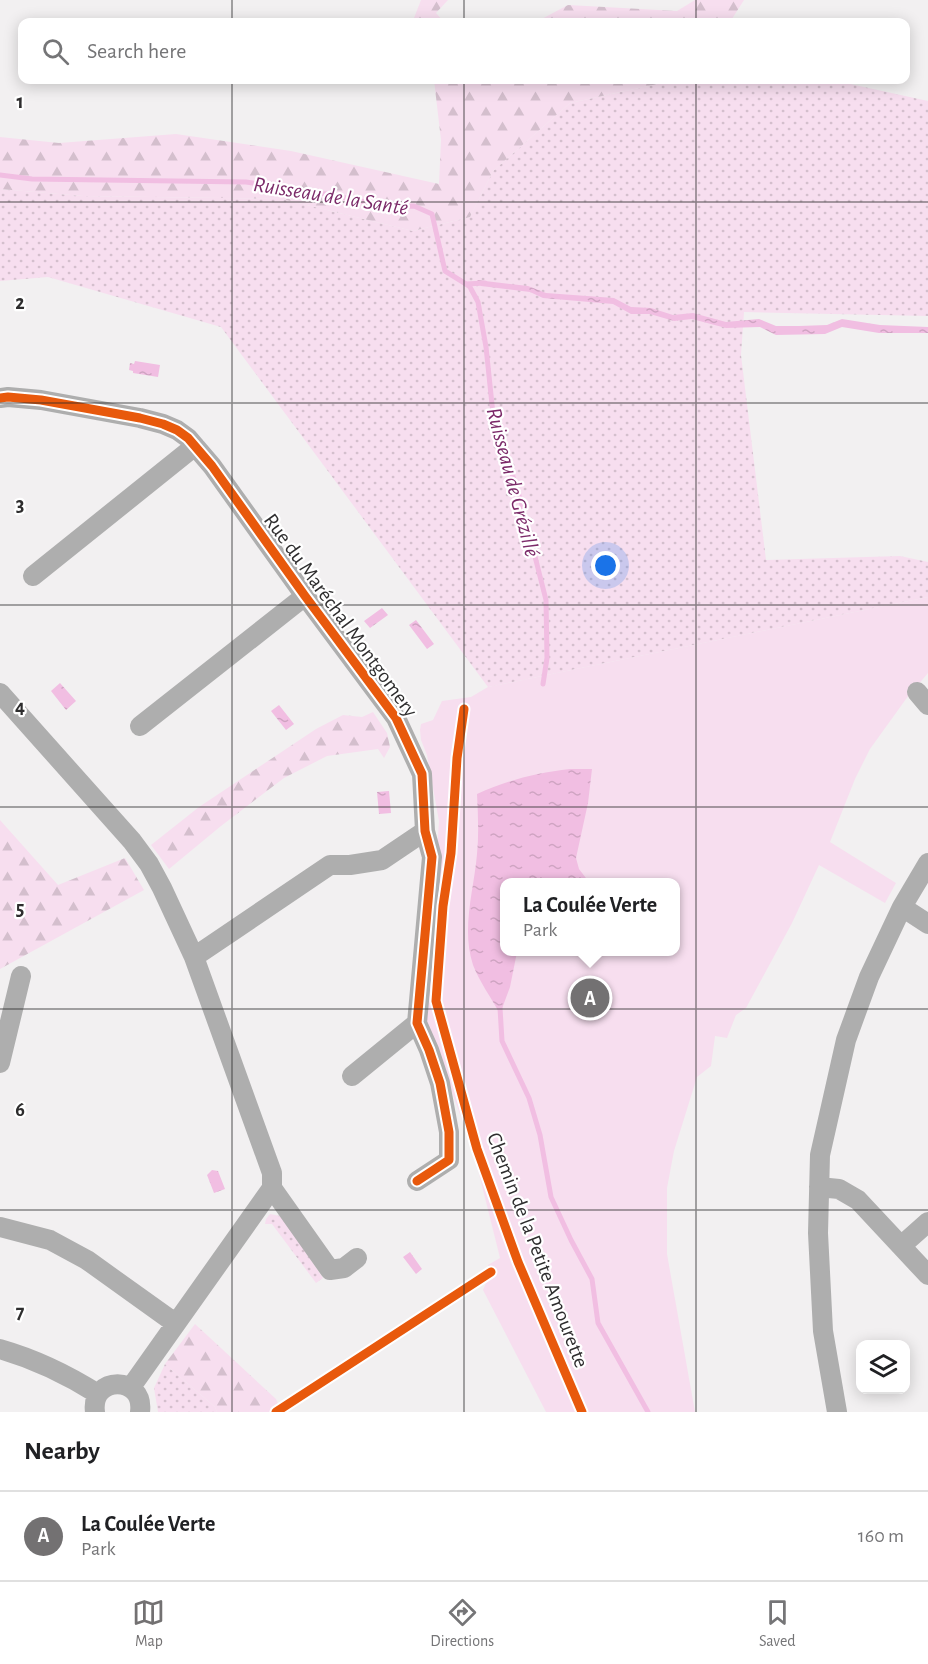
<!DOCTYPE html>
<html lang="en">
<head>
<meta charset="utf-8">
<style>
	:root { --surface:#fff; --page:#f2f2f2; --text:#202124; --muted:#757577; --line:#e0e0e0; --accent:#737172 }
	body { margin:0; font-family:"Alegreya Sans",sans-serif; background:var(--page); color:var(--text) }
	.controls { position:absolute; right:18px; bottom:18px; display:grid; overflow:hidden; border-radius:12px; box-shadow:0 3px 15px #0003 }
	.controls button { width:54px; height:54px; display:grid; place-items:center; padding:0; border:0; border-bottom:2px solid var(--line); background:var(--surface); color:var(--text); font:30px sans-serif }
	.you { position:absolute; left:606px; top:566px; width:21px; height:21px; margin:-15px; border:4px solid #fff; border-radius:50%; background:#1a73e8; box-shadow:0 0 0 9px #1a73e833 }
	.badge { display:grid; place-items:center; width:39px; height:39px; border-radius:50%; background:var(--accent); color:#fff; font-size:20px; font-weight:700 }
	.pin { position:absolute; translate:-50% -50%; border:3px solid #fff; box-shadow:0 2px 6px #0006 }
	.popup { position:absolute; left:500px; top:878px; width:180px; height:78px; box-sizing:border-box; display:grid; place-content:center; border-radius:12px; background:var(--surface); filter:drop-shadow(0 2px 4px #0005); font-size:20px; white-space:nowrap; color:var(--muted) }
	.popup b { font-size:22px; color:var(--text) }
	.popup::after { content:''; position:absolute; left:50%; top:100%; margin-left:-12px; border:12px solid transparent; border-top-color:var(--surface) }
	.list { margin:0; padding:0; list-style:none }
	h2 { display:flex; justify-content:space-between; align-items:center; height:78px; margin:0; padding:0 24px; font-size:26px }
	h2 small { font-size:20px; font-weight:400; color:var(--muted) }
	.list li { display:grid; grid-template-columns:39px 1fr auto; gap:18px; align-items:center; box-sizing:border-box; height:90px; padding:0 24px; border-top:2px solid var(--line) }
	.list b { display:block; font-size:22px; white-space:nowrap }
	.list p { margin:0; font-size:20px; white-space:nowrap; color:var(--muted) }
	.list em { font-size:20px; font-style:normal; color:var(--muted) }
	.icon { flex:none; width:33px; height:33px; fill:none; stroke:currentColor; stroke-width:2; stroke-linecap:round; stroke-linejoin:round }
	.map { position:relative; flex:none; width:928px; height:1412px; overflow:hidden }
	.search { position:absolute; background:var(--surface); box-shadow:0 3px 15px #0003; left:18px; right:18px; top:18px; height:66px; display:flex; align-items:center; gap:15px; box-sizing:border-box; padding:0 21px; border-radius:12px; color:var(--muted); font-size:22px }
	.sheet { height:168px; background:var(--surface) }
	nav { display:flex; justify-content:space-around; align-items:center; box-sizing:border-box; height:84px; border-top:2px solid var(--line); background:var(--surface); font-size:16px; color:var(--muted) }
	nav a { display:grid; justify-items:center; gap:3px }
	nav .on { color:var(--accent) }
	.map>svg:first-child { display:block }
	.grass { fill:url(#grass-dots) }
	.forest { fill:url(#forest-firs) }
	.green { fill:#f7deef; fill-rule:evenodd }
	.water { fill:url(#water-ripples) }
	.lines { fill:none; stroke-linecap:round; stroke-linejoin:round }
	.stream { stroke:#f1bee2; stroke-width:5 }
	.minor { stroke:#aeaeae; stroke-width:20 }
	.cycleway-casing { stroke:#fff; stroke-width:13 }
	.cycleway { stroke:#e8590c; stroke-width:9 }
	.grid { fill:none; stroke:#2e2d2e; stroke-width:1.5; stroke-opacity:0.55 }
	.labels { text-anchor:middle; stroke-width:4.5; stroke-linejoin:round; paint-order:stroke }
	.street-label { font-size:21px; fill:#2e2d2e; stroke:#fff }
	.water-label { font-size:22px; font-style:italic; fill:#7b2a69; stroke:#fff }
	.grid-label { font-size:20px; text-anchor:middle; font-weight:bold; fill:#2e2d2e; stroke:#fff; stroke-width:4.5; stroke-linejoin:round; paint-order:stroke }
</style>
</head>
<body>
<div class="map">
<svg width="928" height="1412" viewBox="0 0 928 1412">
	<defs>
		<pattern id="grass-dots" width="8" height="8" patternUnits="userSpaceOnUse" patternTransform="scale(1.5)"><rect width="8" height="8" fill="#f7deef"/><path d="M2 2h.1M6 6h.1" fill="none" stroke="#d4bfcd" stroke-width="1.8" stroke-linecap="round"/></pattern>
		<pattern id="forest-firs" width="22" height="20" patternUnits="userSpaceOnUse" patternTransform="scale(1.5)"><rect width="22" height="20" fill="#f7deef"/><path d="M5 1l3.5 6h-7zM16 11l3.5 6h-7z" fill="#d4bfcd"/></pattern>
		<pattern id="water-ripples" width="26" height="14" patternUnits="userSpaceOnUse" patternTransform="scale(1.5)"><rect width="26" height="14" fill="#f1bee2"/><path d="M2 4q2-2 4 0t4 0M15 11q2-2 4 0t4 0" fill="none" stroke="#cfa4c2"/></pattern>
	</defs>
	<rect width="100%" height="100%" fill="#f2f0f1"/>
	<!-- grass -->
	<path class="grass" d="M667,80H832L928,101V316L744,312L741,355L766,560L900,556L928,562V597L488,687L221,327L48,277L0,281V189L83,196L282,199L413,231L470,217L493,171L570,103L662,83Z
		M270,1214L280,1216L285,1221L323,1278L316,1283L272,1224H265L266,1219Z
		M165,1364L215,1407L217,1412H158L154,1388Z"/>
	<!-- forest -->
	<path class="forest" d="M421,0H448L436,13L444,22H416L414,18Z
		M695,0H744L730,22H536L568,5L677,11Z
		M434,80H667L662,83L570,103L493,171L470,217L413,231L282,199L83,196L0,189V137L59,143L176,134L291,151L439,184L441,140Z
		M373,712L387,733L390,747L384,758L378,749L327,756L284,778L221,826L169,869L151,845L199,807L316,729L343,715L362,717Z
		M0,820L58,885L125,858L144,890L0,969Z
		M195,1324L276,1399L282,1412H217L215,1407L165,1364Z"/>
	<!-- green -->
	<path class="green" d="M928,597V673L906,699L870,749L855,779L830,842L896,883L885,903L819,865L792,923L746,1008L736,1015L727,1038L715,1036L711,1066L697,1077L674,1151L667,1188V1254L695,1412H546L483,1290L491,1272L488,1265L500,1258L473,1150L426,1021L439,821L427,755L421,740L420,730L421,724L433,720L442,701L471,697L488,687ZM504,882H676V952H504Z"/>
	<!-- water -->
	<path class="water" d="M477,280L528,286L546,293L614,298L631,307L651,308L673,315L693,313L726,322L759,319L776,326H799L827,325L842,319L880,325L928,327V333H879L842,327L825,334L776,335L760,327L726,328L692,319L674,321L650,314H631L613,304L543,298L530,292L481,286Z
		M135,361L160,365L158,377L133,373V371L129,370L130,363L134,364Z
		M382,608L388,615L370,628L364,621Z
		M416,620L434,644L427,649L409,625Z
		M60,683L76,701L66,710L51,691Z
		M279,705L294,724L286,730L271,711Z
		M570,769H592L588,803L576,858L579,869L589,882H504V952H517L510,987L500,1014C492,999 479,981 473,965C461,929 474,890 477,854C479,834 478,814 477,794C508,780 536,773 570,769Z
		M389,791L391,813L379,814L377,792Z
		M212,1170L218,1171L225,1189L214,1193L207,1175Z
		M410,1252L422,1269L416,1274L403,1257Z"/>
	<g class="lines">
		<!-- stream -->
		<path class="stream" d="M0,175L32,179L246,182L332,195L389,207L414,206L432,214L445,271L466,284L485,283
			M466,284L470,287L478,302L486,347L493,414L522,505L546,600L547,658L543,684
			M500,1008L502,1041L529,1098L540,1135L551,1197L571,1240L592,1279L598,1323L648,1412"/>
		<!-- minor -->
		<path class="minor" d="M0,398L8,397L41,400L140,418L163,424L177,430L188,438L212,466L305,596L396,718L422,774L425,831L432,857L417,1023L429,1050L440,1083L449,1132V1160L417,1181
			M33,576L195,446
			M917,692L928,705
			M0,693L132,841L149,864L162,888L194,957L272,1173V1188L131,1387
			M140,726L305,596
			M902,907L928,924
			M194,957L330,865H350L382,860L425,831
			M0,1063L21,976
			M352,1076L417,1023
			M819,1187L839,1189L858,1200L928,1275
			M272,1188L330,1270L344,1268L357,1258
			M0,1227L50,1240L87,1260L175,1323
			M901,1246L928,1222
			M0,1349C35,1359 68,1375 98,1394
			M95,1412C90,1375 145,1375 140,1412
			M837,1412L823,1331L818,1233L820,1155L846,1040L869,977L902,907L928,863"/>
		<defs>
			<path id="cycleway" d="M0,398L8,397L41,400L140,418L163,424L177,430L188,438L212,466L305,596L396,718L422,774L425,831L432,857L417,1023L429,1050L440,1083L449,1132V1160L417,1181
				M464,709L457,758L451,853L443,906L436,1001L477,1149L518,1262L582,1412
				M276,1412L491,1272"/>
		</defs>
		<!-- cycleway casing -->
		<use href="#cycleway" class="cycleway-casing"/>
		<!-- cycleway -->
		<use href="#cycleway" class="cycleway"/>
	</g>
	<!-- grid -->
	<path class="grid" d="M232,0V22M464,0V22M696,0V22M232,80V1412M464,80V1412M696,80V1412M0,202H928M0,403H928M0,605H928M0,807H928M0,1009H928M0,1210H928"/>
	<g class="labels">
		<!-- street labels -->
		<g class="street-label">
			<text transform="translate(341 615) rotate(54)" y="7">Rue du Maréchal Montgomery</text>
			<text transform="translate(538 1250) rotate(69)" y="7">Chemin de la Petite Amourette</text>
		</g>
		<!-- water labels -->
		<g class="water-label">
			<text transform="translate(331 195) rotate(9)" y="8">Ruisseau de la Santé</text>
			<text transform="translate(514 482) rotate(75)" y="8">Ruisseau de Grézillé</text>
		</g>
	</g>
	<g class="grid-label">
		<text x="20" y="108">1</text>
		<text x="20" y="309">2</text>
		<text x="20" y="511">3</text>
		<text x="20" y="713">4</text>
		<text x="20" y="915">5</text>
		<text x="20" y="1116">6</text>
		<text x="20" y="1318">7</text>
	</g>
</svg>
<div class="controls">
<button><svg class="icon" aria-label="layers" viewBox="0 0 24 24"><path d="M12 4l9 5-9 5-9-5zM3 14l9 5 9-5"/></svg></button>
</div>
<div class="you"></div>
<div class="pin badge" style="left:590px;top:998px">A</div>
<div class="popup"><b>La Coulée Verte</b>Park</div>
<div class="search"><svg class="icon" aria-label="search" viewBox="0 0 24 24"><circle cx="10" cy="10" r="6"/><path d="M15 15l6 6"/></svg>Search here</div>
</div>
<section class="sheet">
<h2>Nearby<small></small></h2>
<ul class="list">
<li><span class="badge">A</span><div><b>La Coulée Verte</b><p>Park</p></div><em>160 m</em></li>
</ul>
</section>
<nav>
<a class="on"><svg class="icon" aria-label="map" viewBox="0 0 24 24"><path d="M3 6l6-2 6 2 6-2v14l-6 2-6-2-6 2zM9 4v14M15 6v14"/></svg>Map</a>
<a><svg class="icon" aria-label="directions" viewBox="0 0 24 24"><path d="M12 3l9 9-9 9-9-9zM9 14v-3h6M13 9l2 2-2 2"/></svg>Directions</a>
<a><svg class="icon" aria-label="saved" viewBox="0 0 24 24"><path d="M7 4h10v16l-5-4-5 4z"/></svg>Saved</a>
</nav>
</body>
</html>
